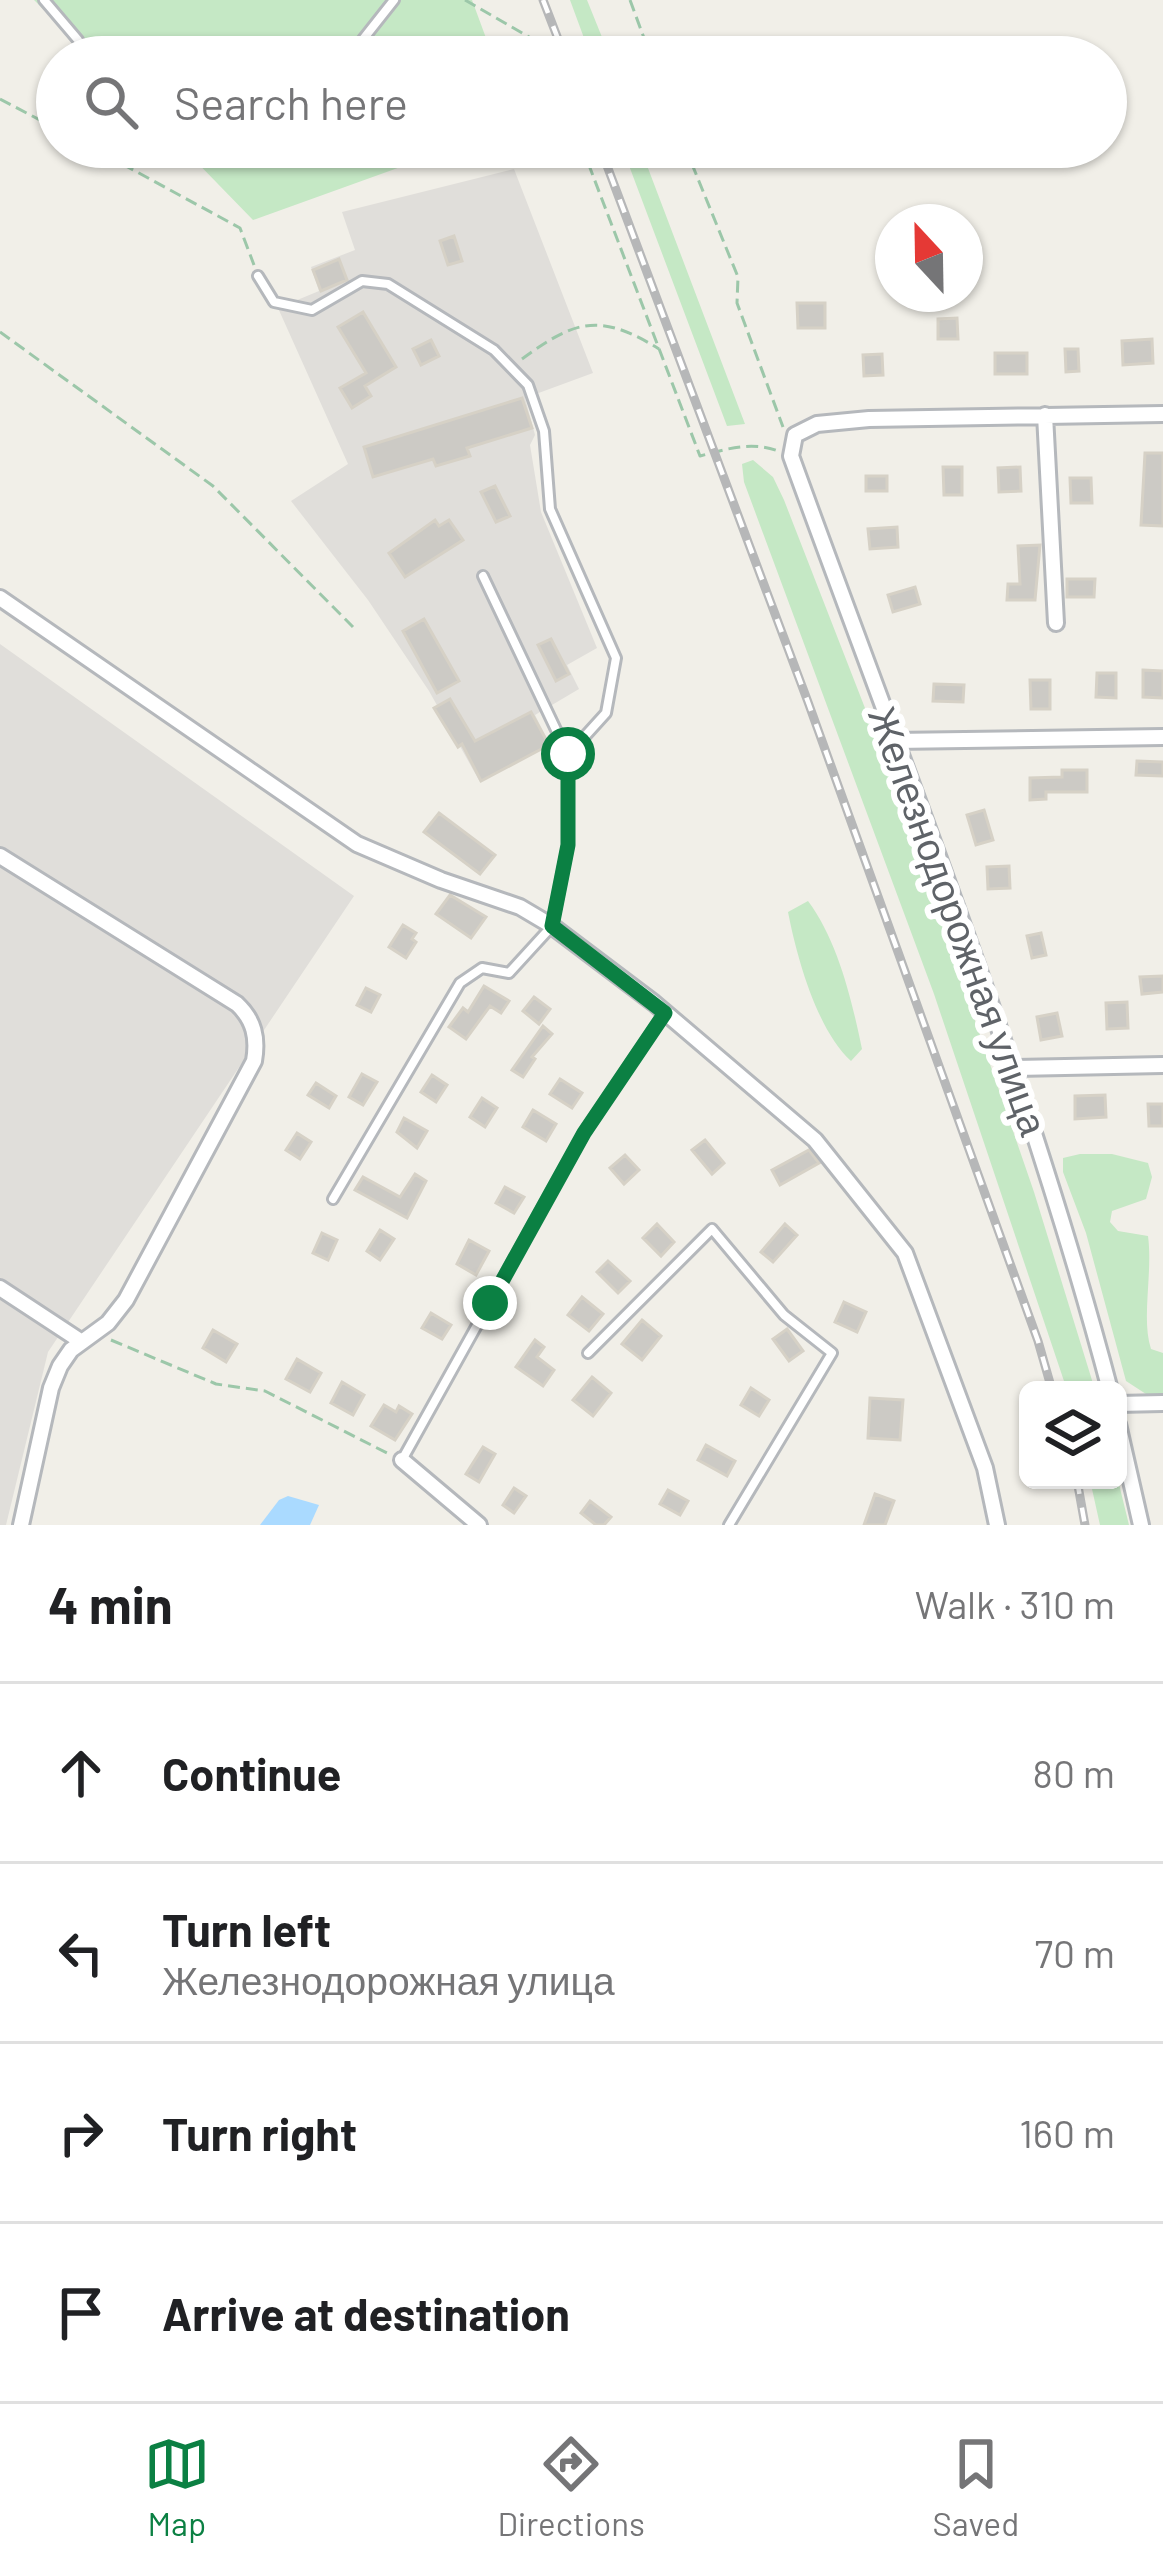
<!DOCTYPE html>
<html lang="en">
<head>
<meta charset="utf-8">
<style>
	:root { --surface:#fff; --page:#f2f2f2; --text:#202124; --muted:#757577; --line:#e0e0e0; --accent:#0b8043 }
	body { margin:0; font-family:Barlow,sans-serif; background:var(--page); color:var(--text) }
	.controls { position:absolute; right:36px; bottom:36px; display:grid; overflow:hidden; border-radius:18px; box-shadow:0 3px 9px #0004 }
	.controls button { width:108px; height:108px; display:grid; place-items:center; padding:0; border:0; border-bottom:3px solid var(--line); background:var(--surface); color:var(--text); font:60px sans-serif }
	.compass { position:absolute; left:875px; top:204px; width:108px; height:108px; border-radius:50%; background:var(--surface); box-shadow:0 3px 9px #0004; rotate:338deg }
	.stop { position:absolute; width:36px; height:36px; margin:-27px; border:9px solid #0b8043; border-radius:50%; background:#fff }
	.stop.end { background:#0b8043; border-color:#fff; box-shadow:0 3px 12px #0008 }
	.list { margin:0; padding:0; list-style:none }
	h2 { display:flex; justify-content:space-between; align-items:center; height:156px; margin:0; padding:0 48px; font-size:51px }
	h2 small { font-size:39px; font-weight:400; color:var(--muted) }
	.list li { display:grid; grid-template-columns:78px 1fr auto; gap:36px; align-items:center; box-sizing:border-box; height:180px; padding:0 48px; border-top:3px solid var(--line) }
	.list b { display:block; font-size:45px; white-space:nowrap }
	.list p { margin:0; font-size:39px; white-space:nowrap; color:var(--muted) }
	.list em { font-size:39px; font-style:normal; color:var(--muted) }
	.icon { flex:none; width:66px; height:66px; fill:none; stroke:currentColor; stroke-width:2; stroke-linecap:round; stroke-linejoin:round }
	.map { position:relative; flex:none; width:1163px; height:1525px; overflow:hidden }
	.search { position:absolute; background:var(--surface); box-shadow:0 3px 9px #0004; left:36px; right:36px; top:36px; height:132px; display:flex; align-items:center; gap:30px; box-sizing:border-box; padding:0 42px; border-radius:66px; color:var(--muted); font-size:45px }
	.sheet { height:876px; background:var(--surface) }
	nav { display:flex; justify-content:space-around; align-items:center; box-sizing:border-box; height:168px; border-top:3px solid var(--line); background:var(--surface); font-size:33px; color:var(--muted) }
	nav a { display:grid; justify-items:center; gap:6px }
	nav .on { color:var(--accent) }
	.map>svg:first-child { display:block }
	.industrial { fill:#e0deda }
	.green { fill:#c5e8c5 }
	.water { fill:#aadaff }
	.building { fill:#cccac5; stroke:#d6d1c6; stroke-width:3 }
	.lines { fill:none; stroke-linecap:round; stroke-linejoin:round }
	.lane-casing { stroke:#b5b8bc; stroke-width:14 }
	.street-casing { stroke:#b5b8bc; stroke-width:20 }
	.path { stroke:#9cc7a9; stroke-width:3; stroke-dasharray:12 6; stroke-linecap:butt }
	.lane { stroke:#fff; stroke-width:8 }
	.street { stroke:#fff; stroke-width:14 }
	.rail-casing { stroke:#b6b7b8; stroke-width:9 }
	.rail { stroke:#fff; stroke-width:4.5; stroke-dasharray:14; stroke-linecap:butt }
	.route { stroke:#0b8043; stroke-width:15 }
	.labels { text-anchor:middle; stroke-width:12; stroke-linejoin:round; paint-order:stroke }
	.street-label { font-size:39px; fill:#5f6368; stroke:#fff }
</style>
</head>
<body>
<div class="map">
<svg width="1163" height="1525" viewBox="0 0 1163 1525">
	<rect width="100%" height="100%" fill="#f1efe8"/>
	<!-- industrial -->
	<path class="industrial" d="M514,169L593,373L525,398L535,435L530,445L541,512L597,648L567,665L579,689L535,715L550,745L480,782L429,691L368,600L291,501L348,464L278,308L319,291L311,267L355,250L342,212Z
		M0,644L354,896L48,1352L6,1525H0Z"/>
	<!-- green -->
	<path class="green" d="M34,0H472L493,57H92Z
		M570,0H587L610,57H591Z
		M182,147H456L253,220Z
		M622,147H640L745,424L727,426Z
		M753,460L773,477L784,500L886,762L1034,1192L1095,1390H1067L934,994L744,482L742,464Z
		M808,901C838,941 852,1001 862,1049L851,1061C817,1030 797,958 788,912Z
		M1080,1154H1112L1148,1163L1152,1177L1146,1199L1112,1211L1110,1222L1118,1231L1148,1236C1153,1273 1141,1319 1151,1349L1163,1353V1394H1146L1126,1381L1086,1233L1063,1172V1158Z
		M1090,1480H1118L1129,1525H1100Z"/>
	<!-- water -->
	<path class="water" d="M288,1496L319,1505L310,1525H260L279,1500Z"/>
	<!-- building -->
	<path class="building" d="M454,236L462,261L448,265L440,241Z
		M339,259L347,280L321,291L313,270Z
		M797,303H825V328H798Z
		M363,312L396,367L365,386L371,396L352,408L340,388L366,373L338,327Z
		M957,318L958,339H938V319Z
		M1152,339L1153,363L1123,365L1122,341Z
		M431,340L439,356L421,365L413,349Z
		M1065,349H1078L1079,371L1066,372Z
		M995,353H1027V374H995Z
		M882,354L883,375L864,376L863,355Z
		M522,398L532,428L467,448L470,456L436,466L433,459L373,477L364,447Z
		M1145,453H1163V526L1141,525Z
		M943,467H962V495H944Z
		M1020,467L1021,491L999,492L998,468Z
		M866,476H887V491H866Z
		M1070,478H1091L1092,503H1071Z
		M495,486L510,516L496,522L481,492Z
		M435,520L439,526L449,520L463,540L405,577L389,553Z
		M897,527L898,547L870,549L868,529Z
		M1040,545L1035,600H1007L1008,584H1020L1018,546Z
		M1067,579H1095L1094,597H1067Z
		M915,587L920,604L893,612L888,595Z
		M424,619L459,681L437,693L403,631Z
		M551,639L569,674L556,681L538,645Z
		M1143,670L1163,671V698L1143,697Z
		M1097,673H1116V698L1096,697Z
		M1030,680H1050V709H1031Z
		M934,684L964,685L963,702L933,701Z
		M450,699L475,741L531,712L549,745L481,781L462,744L458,747L434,708Z
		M1137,761L1163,762V776L1136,775Z
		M1062,770H1087V792H1046V799L1030,800V778L1062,777Z
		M984,810L993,840L976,845L967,815Z
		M439,813L495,855L480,874L424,832Z
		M1009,866L1010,888L988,889L987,867Z
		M450,895L486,917L471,938L436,914Z
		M403,925L416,933L412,939L416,942L406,958L389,947Z
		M1041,933L1046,955L1032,958L1027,936Z
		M1163,976V992L1142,994L1140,977Z
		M484,986L509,1001L501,1013L490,1006L466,1039L449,1027L463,1008L468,1012Z
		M366,988L380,995L371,1012L357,1005Z
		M534,997L550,1009L539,1024L523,1011Z
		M1127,1002L1128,1028L1107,1029L1106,1003Z
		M1057,1013L1062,1036L1041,1040L1037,1017Z
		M543,1026L552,1034L532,1057L535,1059L523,1077L512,1070Z
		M362,1074L377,1082L363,1105L349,1097Z
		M432,1075L447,1085L436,1102L421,1092Z
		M560,1079L582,1093L572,1108L550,1094Z
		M316,1083L336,1096L329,1108L308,1095Z
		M1105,1095L1106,1117L1075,1119V1096Z
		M482,1098L497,1108L485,1127L470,1117Z
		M1148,1104H1163V1126H1149Z
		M533,1110L556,1124L546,1141L523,1127Z
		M404,1118L427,1131L417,1148L397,1132Z
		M297,1133L311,1142L300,1159L286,1150Z
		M705,1140L724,1163L712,1174L692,1150Z
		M809,1150L819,1163L780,1185L772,1170Z
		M625,1155L639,1170L624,1184L610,1168Z
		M415,1174L426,1181L407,1218L355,1190L363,1177L400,1197Z
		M505,1187L524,1197L514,1213L496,1203Z
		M657,1224L674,1242L661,1256L643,1238Z
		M785,1224L797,1235L773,1262L761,1252Z
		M380,1230L394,1239L380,1260L367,1251Z
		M322,1233L337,1240L328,1260L313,1253Z
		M469,1240L489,1251L476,1275L457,1264Z
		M608,1261L630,1281L618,1293L597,1272Z
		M582,1297L603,1314L589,1331L568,1315Z
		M844,1302L866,1312L857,1332L835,1322Z
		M431,1313L451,1325L442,1339L422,1328Z
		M642,1320L661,1336L642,1360L622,1344Z
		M787,1329L803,1351L789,1361L773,1339Z
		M213,1330L237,1344L226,1362L203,1348Z
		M535,1340L544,1347L537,1357L554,1370L543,1386L516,1367Z
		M297,1359L321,1373L310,1392L286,1379Z
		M592,1377L611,1393L593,1416L573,1400Z
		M342,1382L364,1395L353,1415L331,1403Z
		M751,1388L769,1400L759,1416L741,1405Z
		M870,1398L903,1400L900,1440L868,1438Z
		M384,1405L396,1412L399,1406L412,1414L395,1440L371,1426Z
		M706,1445L735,1461L727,1476L698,1460Z
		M483,1447L495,1454L479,1482L466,1474Z
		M514,1488L526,1496L514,1513L503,1505Z
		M668,1490L688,1501L680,1515L660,1504Z
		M875,1494L894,1501L885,1525H864Z
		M590,1501L611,1517L604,1525H596L581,1513Z"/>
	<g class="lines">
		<defs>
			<path id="lane" d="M44,0L78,40
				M349,57L394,0
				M258,276L274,302L312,310L362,281L388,284L494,350L528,385L544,431L550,509L616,658L606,713L568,755
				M333,1199L460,983L482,968L509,973L552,926L568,845V755L483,576
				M588,1353L712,1229L784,1315L832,1353L729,1525
				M402,1460L584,1133L664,1014"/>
			<path id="street" d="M1045,415L1056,623
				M0,598L357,844L441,880L520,907L552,926L654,1003L815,1140L905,1253L985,1468L997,1525
				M894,741L1163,737
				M0,856L237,1004C254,1020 258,1038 254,1061L126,1300L108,1323L71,1350L60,1366L51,1388L21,1525
				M1012,1068L1163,1065
				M0,1288L82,1342
				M1110,1390C1026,1072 903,765 791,456L795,435L817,424L869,419L1163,414
				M1118,1404L1163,1403
				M1118,1424L1141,1525
				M402,1460L479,1525"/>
		</defs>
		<!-- lane casing -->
		<use href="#lane" class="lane-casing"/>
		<!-- street casing -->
		<use href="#street" class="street-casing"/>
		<!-- path -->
		<path class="path" d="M465,0L543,45L548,57
			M630,0L651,57
			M0,99L57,129
			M91,147L240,228L254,265
			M582,147L700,456C727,449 751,441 778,451
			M685,147L738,277L737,303L783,427
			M0,332L213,486L353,627
			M522,359C576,319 601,313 659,349
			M111,1340L216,1384L265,1391L389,1454"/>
		<!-- lane -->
		<use href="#lane" class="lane"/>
		<!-- street -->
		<use href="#street" class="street"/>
		<defs>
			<path id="rail" d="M543,0L565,57
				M600,147L808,702L1038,1341L1052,1390
				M1077,1480L1085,1525"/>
		</defs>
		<!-- rail casing -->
		<use href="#rail" class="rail-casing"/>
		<!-- rail -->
		<use href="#rail" class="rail"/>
	</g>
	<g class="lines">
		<!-- route -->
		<path class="route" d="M490,1303L584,1133L665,1013L552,926L568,845V754"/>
	</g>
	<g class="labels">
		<!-- street labels -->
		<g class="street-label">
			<text transform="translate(958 921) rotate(70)" y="14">Железнодорожная улица</text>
		</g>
	</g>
</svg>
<div class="controls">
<button><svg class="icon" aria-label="layers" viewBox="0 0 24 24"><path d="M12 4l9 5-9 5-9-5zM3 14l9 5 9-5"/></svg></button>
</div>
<svg class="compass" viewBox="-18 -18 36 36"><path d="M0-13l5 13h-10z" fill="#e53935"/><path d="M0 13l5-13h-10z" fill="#757577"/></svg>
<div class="stop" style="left:568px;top:754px"></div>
<div class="stop end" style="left:490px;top:1303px"></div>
<div class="search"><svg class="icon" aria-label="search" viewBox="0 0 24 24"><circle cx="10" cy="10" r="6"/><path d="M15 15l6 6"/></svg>Search here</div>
</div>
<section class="sheet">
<h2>4 min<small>Walk · 310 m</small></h2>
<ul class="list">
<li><svg class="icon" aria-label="ahead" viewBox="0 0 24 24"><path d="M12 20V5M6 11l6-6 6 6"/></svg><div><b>Continue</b></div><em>80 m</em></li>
<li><svg class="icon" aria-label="left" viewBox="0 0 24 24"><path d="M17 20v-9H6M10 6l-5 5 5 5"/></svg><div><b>Turn left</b><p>Железнодорожная улица</p></div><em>70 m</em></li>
<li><svg class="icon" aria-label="right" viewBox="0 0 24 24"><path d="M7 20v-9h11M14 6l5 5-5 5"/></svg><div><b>Turn right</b></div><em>160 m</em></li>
<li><svg class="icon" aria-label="arrive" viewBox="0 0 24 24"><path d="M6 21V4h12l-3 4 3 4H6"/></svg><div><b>Arrive at destination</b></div></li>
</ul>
</section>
<nav>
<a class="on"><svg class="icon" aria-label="map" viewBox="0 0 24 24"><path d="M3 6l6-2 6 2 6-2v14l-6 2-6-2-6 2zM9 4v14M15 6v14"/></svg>Map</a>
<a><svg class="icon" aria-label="directions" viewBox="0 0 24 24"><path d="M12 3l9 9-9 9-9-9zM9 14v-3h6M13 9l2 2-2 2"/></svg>Directions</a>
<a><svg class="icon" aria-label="saved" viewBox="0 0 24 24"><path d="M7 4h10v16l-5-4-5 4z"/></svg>Saved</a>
</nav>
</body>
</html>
